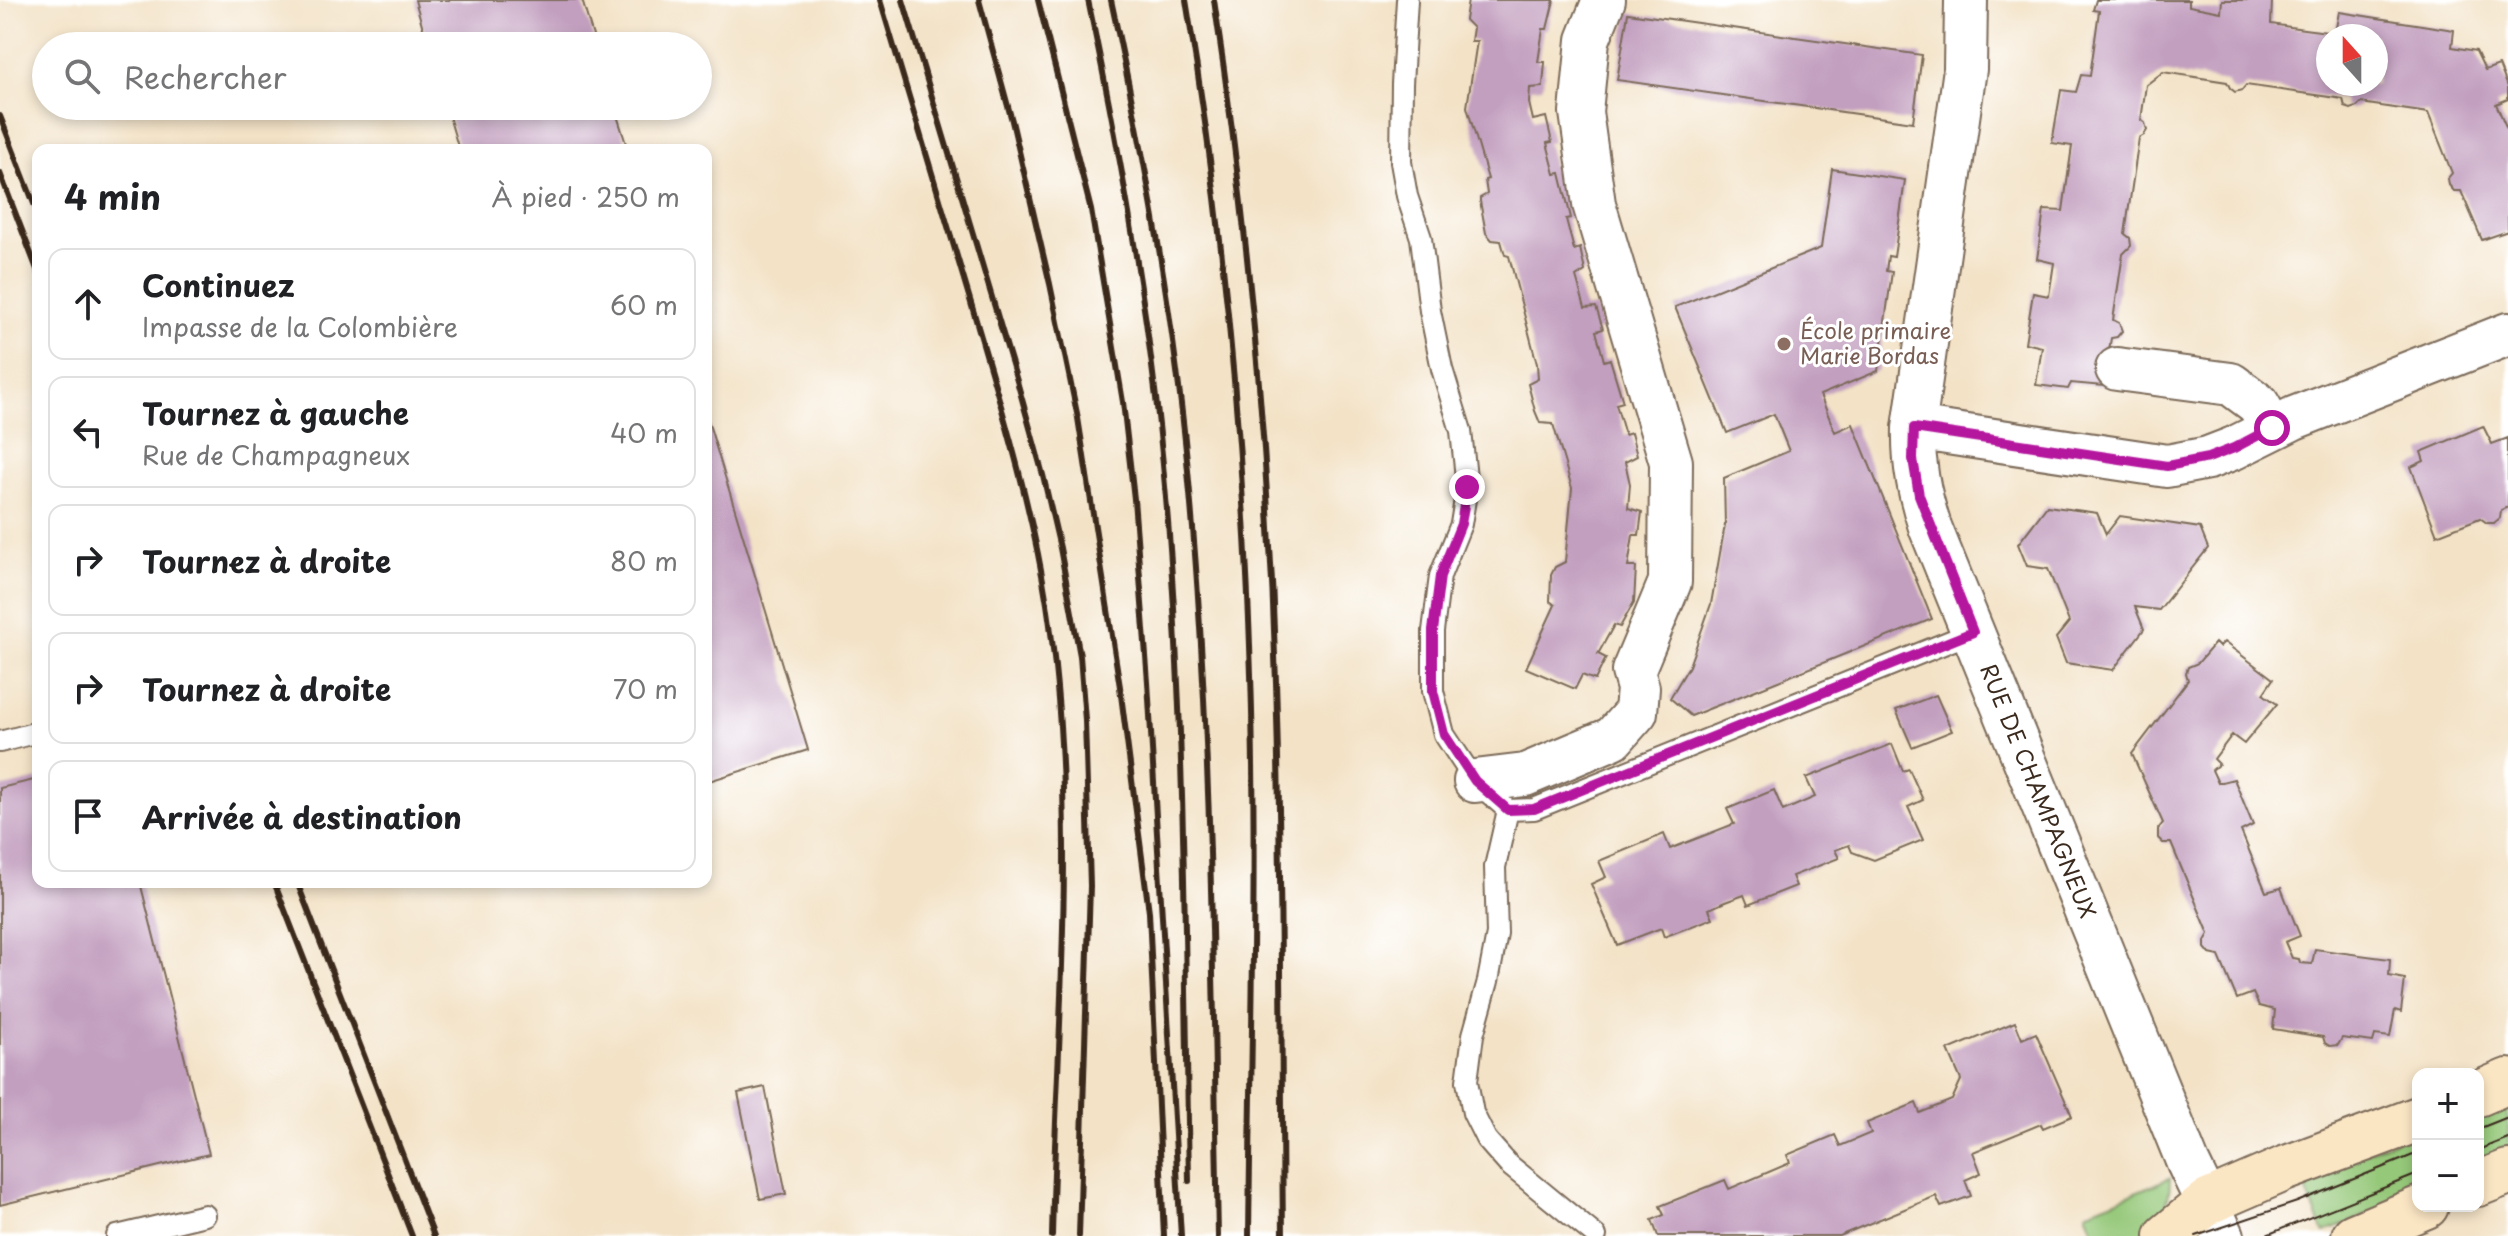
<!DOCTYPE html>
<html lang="fr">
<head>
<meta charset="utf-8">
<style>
	:root { --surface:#fff; --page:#f6f6f6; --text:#202124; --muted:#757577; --line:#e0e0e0 }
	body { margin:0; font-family:"Playpen Sans",sans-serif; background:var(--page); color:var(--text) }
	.controls { position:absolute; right:24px; bottom:24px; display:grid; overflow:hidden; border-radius:16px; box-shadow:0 4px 12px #0003 }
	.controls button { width:72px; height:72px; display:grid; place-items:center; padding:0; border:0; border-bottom:2px solid var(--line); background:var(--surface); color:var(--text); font:40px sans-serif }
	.compass { position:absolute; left:2316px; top:24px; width:72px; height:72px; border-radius:50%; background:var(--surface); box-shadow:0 4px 12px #0003; rotate:339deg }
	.stop { position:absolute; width:24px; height:24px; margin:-18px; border:6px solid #b5179e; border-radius:50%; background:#fff }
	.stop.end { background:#b5179e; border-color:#fff; box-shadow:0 2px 8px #0008 }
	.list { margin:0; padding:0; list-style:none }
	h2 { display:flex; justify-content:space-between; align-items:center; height:104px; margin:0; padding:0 32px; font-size:34px }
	h2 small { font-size:26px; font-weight:400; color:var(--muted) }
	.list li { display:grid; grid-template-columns:52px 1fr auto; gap:24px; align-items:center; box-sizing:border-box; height:112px; margin:0 16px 16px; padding:0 16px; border:2px solid var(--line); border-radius:16px }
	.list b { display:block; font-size:30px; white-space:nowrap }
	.list p { margin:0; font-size:26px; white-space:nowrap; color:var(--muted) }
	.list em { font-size:26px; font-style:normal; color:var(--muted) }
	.icon { flex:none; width:44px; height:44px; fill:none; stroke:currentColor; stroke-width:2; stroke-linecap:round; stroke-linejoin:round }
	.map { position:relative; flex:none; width:2508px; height:1236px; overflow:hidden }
	.search { position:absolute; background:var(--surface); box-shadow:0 4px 12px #0003; left:32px; top:32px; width:680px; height:88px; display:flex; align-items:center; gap:20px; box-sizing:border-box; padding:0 28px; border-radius:44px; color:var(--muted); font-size:30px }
	.panel { position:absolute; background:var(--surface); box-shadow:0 4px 12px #0003; left:32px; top:144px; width:680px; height:744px; border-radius:16px }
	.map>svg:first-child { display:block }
	.green { fill:#95c879; stroke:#68794c; stroke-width:2 }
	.building { fill:#c29fbf; fill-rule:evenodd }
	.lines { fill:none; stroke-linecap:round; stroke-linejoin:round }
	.lane-casing { stroke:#7b6a59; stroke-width:24 }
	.street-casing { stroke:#7b6a59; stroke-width:46 }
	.secondary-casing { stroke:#7b6a59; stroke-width:48 }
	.lane { stroke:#fff; stroke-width:20 }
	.street { stroke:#fff; stroke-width:42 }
	.secondary { stroke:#fbe6c4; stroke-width:44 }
	.tram { stroke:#3b2a1e; stroke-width:2 }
	.rail { stroke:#3b2a1e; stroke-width:6 }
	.route { stroke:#b5179e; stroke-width:10 }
	.education-dot { fill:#8d6e63; stroke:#fff; stroke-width:3 }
	.labels { text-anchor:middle; stroke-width:6; stroke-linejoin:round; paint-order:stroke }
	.education-label { font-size:22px; fill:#785e54; stroke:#fff; text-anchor:start }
	.street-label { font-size:22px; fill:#3b2a1e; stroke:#fff }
</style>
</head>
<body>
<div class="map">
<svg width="2508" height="1236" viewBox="0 0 2508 1236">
	<rect width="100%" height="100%" fill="#fff"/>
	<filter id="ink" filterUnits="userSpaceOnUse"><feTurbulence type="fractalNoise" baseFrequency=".0125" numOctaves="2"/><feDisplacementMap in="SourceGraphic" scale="16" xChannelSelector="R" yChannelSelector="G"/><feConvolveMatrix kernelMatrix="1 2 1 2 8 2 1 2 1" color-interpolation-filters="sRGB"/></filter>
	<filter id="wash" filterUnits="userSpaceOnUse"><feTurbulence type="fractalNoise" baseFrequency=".006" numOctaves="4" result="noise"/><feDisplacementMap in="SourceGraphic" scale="32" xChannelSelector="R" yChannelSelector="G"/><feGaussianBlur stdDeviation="1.8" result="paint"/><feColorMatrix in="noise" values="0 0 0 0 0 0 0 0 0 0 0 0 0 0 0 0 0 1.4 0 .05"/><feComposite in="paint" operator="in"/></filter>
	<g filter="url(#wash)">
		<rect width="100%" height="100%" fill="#f3e2c6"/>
		<!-- green -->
		<path class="green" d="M2508,1095V1157L2478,1170V1107Z
			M2418,1131V1194L2324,1233L2301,1178Z
			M2170,1178C2170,1198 2163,1230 2140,1236C2127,1236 2109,1236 2095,1236L2086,1212Z"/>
		<g id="blocks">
			<!-- building -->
			<path class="building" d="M415,0H582L596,46H428Z
				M1468,0H1554L1547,29H1543L1538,62H1545L1543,85L1542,87L1530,88L1529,103L1533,120L1546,117L1552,142L1547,143L1555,174L1560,173L1571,218L1566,219L1574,250L1580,248L1585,271L1576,277L1585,308L1596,307L1603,329L1596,331L1604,361L1610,359L1623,402L1616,404L1625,435L1631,433L1637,456L1625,462L1630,484L1628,508L1642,512L1639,535H1633L1628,567H1636L1634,602L1620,627L1614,625L1598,654L1606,658L1595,680L1582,675L1575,689L1526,668L1555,605L1550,601L1551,575L1555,567L1565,562L1572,488L1553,424L1540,423L1535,411L1528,384L1538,379L1537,364L1509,256L1505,255L1501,241L1492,240L1486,233L1480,201V198L1487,194L1485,180L1488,179L1467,107L1477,41H1471L1473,28L1465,20Z
				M2096,0H2189V6L2221,12L2222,0H2264L2272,1L2271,24L2304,29L2335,33L2339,12L2454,30L2452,47L2476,51L2485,70L2499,65L2508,87V99L2496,104L2508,131V231L2482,240L2461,191H2454L2449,185L2448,178L2452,173L2428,113L2361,103L2357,107L2351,109L2345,107L2343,99L2246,85L2242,90L2235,92L2230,88L2227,82L2163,72L2146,85L2141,120L2145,123L2147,130L2144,135L2139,138L2125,234L2130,238L2131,246L2123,254L2113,320L2119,323L2122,331L2117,337L2111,338L2103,386L2071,383L2068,389L2036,385L2042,347L2025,343L2033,293L2049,296L2054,263L2037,259L2044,210L2063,211L2072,146L2052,143L2061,90L2076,92L2081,75L2090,76L2099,11L2093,10ZM2328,36H2376V84H2328Z
				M1628,13L1922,55L1913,122L1617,80Z
				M446,106H614L628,150H459Z
				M1832,169L1905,180L1894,257L1888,256L1886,271L1892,272L1878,371L1820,395L1835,432L1853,424L1932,619L1691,716L1670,698L1689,666L1711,604L1725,525L1724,478L1789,451L1774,414L1727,433L1675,307L1821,248Z
				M706,414L808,750L706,782Z
				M2483,426L2492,444L2508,438V507L2501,510L2500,518L2494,523H2487L2480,518L2437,535L2411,467L2424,461L2421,452Z
				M2047,506L2097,513L2106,534L2120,516L2200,528L2208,548L2159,610L2135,607L2144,629L2113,670L2066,663L2056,638L2069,622L2048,569L2027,566L2018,544Z
				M2224,642L2273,679L2263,694L2277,704L2244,744L2232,735L2214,759L2219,764L2212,770L2218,783L2234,779L2253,825L2241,831L2266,892L2281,888L2300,936L2285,942L2292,958L2299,959L2300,963L2312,964L2315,949L2390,959L2389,976L2405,979L2401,1012L2395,1010L2390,1037L2375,1035L2373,1042L2342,1038L2338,1045L2330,1046L2325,1043L2323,1037L2273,1029L2275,1010L2259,1006L2253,993L2237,999L2219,956L2210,954L2205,948V941L2209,934L2171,843H2163L2158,838V829L2163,823L2132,754L2188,680L2186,673L2188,667L2198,663L2215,643L2219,647Z
				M1936,695L1952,731L1912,747L1896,710Z
				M1892,744L1903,771L1909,769L1923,800L1908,807L1923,840L1874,860L1852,852L1849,845L1835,850L1839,858L1792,876L1796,886L1748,905L1744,895L1725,902L1709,909L1713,918L1664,937L1661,928L1617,945L1591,884L1606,877L1599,861L1664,834L1670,849L1734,824L1727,809L1774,790L1783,811L1815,797L1806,778Z
				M38,779V882H140L209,1154L0,1205V788Z
				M2015,1022L2022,1039L2036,1033L2072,1116L2043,1128L2041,1124L1973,1152L1981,1173L1965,1180L1971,1196L1941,1207L1936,1196L1839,1236H1658L1652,1220L1664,1215L1660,1206L1725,1180L1729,1189L1790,1163L1787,1155L1835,1135L1840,1146L1871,1133L1867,1123L1916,1103L1920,1113L1952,1100L1961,1080L1948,1050Z
				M765,1087L786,1194L760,1199L738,1093Z"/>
		</g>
	</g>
	<g filter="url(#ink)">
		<use href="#blocks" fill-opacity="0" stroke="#7b6a59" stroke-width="2"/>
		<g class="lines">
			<defs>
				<path id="lane" d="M1407,0L1402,84L1401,162L1407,196L1421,238L1430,311L1442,369L1461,431L1467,487L1461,524L1440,576L1433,631V691L1444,734L1475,781L1508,810L1534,809L1973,632
					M0,742L38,732
					M1508,810L1495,867L1497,934L1488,981L1473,1035L1467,1081L1473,1113L1486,1139L1508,1164L1596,1236
					M117,1236L205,1215"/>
				<path id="street" d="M1966,0L1965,69L1914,428C1913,464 1919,493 1930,527L2188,1163L2223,1236
					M2117,369L2231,384L2258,404L2272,428
					M1914,428L2167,466L2208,458L2234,448L2294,418L2508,334
					M1475,781L1525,775L1613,738L1636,712L1638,688L1633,671L1670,582L1671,462L1594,204L1581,112L1588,40L1604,0"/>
				<path id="secondary" d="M2478,1094L2508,1081
					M2478,1184L2508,1172
					M2167,1236L2208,1202L2284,1169L2418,1119
					M2354,1236L2426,1206"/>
			</defs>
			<!-- lane casing -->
			<use href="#lane" class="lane-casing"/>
			<!-- street casing -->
			<use href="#street" class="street-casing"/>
			<!-- secondary casing -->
			<use href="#secondary" class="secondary-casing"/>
			<!-- lane -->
			<use href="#lane" class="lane"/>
			<!-- street -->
			<use href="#street" class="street"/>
			<!-- secondary -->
			<use href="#secondary" class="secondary"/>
			<!-- tram -->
			<path class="tram" d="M2478,1129L2508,1117
				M2478,1150L2508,1138
				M2196,1236L2297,1202L2418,1153
				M2264,1236L2418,1174"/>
			<!-- rail -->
			<path class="rail" d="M880,0C911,101 941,202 971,303C1000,402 1031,502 1047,604C1079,813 1057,1026 1052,1236
				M903,0L1017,381L1043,475L1060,548L1080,656L1085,720L1090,886L1079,1236
				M979,0L1012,121L1050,284L1078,418L1120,687L1149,912L1164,1236
				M1038,0L1091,210L1123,402L1134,499L1148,682L1181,1236
				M1088,0C1116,132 1140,264 1156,398C1186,657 1184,920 1189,1181
				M1111,0C1146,162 1176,327 1190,493C1212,740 1213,988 1218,1236
				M1186,0C1224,223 1244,449 1251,675C1257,862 1251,1049 1249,1236
				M1214,0C1248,226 1269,454 1276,682C1282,866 1281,1051 1283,1236
				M0,116L38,214
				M0,173L38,272
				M274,882L412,1236
				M297,882L434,1236"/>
		</g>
	</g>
	<g class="lines" filter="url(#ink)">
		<!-- route -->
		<path class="route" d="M1467,487L1461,524L1440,576L1433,631V691L1444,734L1475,781L1508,810L1534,809L1973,632L1919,495L1913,459L1914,428L2167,466L2208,458L2234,448L2272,428"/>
	</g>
	<!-- markers -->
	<circle class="education-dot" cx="1784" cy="344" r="8"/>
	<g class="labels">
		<!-- education labels -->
		<g class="education-label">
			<text x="1800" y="339">École primaire<tspan x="1800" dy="25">Marie Bordas</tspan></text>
		</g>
		<!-- street labels -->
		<g class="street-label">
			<text transform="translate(2038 791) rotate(68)" y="8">RUE DE CHAMPAGNEUX</text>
		</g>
	</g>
</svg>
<div class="controls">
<button>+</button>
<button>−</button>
</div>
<svg class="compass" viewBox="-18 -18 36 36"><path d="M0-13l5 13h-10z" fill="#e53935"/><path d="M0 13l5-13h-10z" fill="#757577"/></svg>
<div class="stop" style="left:2272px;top:428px"></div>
<div class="stop end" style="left:1467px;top:487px"></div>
<div class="search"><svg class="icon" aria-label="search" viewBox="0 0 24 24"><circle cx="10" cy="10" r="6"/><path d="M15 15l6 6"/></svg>Rechercher</div>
<section class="panel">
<h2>4 min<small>À pied · 250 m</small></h2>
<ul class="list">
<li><svg class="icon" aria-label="ahead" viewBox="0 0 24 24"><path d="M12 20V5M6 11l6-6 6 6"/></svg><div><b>Continuez</b><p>Impasse de la Colombière</p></div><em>60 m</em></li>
<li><svg class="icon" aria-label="left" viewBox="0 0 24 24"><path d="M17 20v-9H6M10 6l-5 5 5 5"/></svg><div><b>Tournez à gauche</b><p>Rue de Champagneux</p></div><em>40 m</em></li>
<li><svg class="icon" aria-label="right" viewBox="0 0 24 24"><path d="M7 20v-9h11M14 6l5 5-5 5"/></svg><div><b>Tournez à droite</b></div><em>80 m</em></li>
<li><svg class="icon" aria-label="right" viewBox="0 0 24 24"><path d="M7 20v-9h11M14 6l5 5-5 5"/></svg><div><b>Tournez à droite</b></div><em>70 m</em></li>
<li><svg class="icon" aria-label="arrive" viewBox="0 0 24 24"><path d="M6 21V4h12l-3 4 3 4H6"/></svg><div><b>Arrivée à destination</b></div></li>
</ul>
</section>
</div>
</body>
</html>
